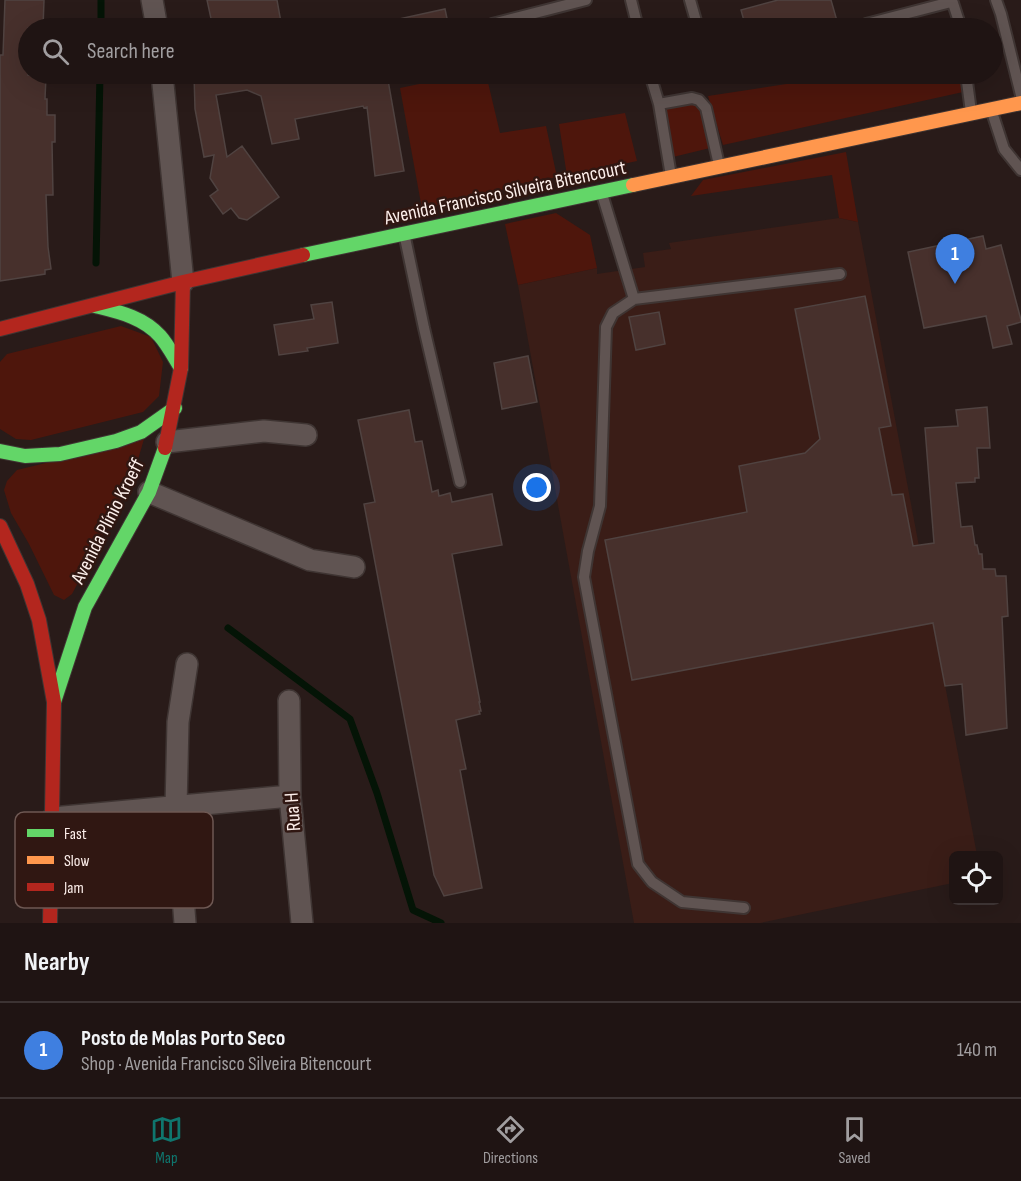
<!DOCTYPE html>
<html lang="en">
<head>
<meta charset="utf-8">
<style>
	:root { --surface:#1f1413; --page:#2c2121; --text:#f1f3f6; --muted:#a19ea0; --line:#3c3333; --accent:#0f766e }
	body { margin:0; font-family:"Sofia Sans Condensed",sans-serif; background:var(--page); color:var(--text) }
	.controls { position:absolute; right:18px; bottom:18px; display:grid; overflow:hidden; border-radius:9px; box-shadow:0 6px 24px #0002 }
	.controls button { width:54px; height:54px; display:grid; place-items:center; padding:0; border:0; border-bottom:2px solid var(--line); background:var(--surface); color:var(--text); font:30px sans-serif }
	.you { position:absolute; left:537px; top:488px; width:21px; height:21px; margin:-15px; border:4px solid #fff; border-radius:50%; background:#1a73e8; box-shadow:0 0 0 9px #1a73e833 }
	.badge { display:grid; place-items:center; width:39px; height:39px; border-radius:50%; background:var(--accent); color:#fff; font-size:20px; font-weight:700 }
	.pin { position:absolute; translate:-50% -50px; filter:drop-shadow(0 2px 3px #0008) }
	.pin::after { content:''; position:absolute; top:32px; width:21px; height:18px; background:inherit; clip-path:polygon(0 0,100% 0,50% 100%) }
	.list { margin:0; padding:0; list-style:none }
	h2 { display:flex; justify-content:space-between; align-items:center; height:78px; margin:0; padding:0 24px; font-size:26px }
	h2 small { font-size:20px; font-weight:400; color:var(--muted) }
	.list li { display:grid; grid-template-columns:39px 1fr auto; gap:18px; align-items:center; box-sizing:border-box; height:96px; padding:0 24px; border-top:2px solid var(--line) }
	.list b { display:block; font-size:22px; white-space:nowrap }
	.list p { margin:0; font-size:20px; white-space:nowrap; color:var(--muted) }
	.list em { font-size:20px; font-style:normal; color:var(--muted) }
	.icon { flex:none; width:33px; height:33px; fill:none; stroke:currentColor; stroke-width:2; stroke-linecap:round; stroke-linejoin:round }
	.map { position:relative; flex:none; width:1021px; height:923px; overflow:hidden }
	.search { position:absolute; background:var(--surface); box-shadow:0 6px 24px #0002; left:18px; right:18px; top:18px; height:66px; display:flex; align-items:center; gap:15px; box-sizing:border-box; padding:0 21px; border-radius:33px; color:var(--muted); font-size:22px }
	.sheet { height:174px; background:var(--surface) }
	nav { display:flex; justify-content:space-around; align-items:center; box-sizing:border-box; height:84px; border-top:2px solid var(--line); background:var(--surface); font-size:16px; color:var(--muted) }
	nav a { display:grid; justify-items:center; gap:3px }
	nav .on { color:var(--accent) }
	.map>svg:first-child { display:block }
	.built { fill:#3a1d17 }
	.green { fill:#4e160c }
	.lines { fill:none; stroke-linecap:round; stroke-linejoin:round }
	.stream { stroke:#041406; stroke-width:7 }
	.building { fill:#47302c; stroke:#504341; stroke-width:1.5 }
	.lane-casing { stroke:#3f3533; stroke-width:14 }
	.street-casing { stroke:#3f3533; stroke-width:24 }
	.fast-casing { stroke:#3f3533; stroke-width:16 }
	.slow-casing { stroke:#3f3533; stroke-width:16 }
	.jam-casing { stroke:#3f3533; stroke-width:16 }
	.lane { stroke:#605452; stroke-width:10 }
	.street { stroke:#605452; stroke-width:21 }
	.fast { stroke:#63d668; stroke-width:14 }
	.slow { stroke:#ff974d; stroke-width:14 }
	.jam { stroke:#b3261e; stroke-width:14 }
	.labels { text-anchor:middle; stroke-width:5; stroke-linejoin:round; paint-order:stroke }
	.street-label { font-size:20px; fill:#fdefeb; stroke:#301712 }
	.key { fill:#301712; stroke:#6e5853; stroke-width:1.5 }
	.key-label { font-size:16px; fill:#fdefeb }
</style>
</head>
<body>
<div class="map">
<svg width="1021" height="923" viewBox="0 0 1021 923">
	<rect width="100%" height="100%" fill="#291b19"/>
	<!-- built -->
	<path class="built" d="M839,218L858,222L977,855L954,856L953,883L760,923H634L518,285L597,268V274L645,267L643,253L671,249L669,243Z"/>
	<!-- green -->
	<path class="green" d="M467,74H486L500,133L546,126L557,177L422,209L400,88Z
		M851,74H960L963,92L723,145L708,96Z
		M695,103L702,111L710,148L673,157L665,107Z
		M625,113L637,161L567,176L559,124Z
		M846,152L858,222L839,218L832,175L691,196L703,180Z
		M556,213L590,235L597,268L518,285L505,224Z
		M121,326L151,337L163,362L159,396L143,412L31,440L16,439L0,429V362L7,354Z
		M144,439L132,480L72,594L64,600L54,595L29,544L11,513L4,490L7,481L17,470Z"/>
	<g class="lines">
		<!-- stream -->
		<path class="stream" d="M101,28V0
			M96,263L100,74
			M228,628L350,719L377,793L413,910L441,923"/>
	</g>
	<!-- building -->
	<path class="building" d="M5,0H44L43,28H28V75L46,76L45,99H47V115H55V142H52L53,195H46L48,247L51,269L45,270V274L0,281V55H3Z
		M207,0H277L282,28H213Z
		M778,0H831L839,28H746L741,10Z
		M445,9L449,28H394V20Z
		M194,74H378L380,81L388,80L404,171L375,176L367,107L364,108L363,106L295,119L299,139L272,144L261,96L247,90L216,95L227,157L242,146L279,197L247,220L239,218L231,208L223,214L210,196L218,190L210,178L214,155L204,157L195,109Z
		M983,236L986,249L1001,245L1021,320V322L1007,326L1012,344L993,348L986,316L924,328L908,252Z
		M865,296L891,426L879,428L892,495L903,494L913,546L934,543L925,428L958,426L956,410L987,407L990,448H977L979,478H975V482L956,483L961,527L972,526L975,545H977L979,554H982L983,569H995L996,576H1006L1008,616L1002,617L1007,728L966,735L962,684L945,686L933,623L632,680L605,540L747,512L739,466L805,453L820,439L795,309Z
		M332,302L338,343L307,348L308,351L279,355L274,325L314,319L311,305Z
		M659,312L665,344L636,350L629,317Z
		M528,356L537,402L502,409L494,363Z
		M409,410L415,442L422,441L432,492L438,490L439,496L450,493L452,502L492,494L502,545L452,554L480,702H479L481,711H479L480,714L456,720L466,769L460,770L482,888L444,896L434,875L364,504L375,502L358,420Z"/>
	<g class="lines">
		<defs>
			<path id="lane" d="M631,0L638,28
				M690,0L698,28
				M996,0L1001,14L1021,95
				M492,24L586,0
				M866,24L951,2L953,3L961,28
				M650,74L659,104L671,176
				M966,74L971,112
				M659,104L692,98L699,100L706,108L719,165
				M991,109L1004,149L1021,170
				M602,194L634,299L840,274
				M404,233L424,328L460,482
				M634,299L613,313L606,327L600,506L588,551L584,577L589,604L638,864L652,882L682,902L744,908"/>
			<path id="street" d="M152,0L157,28
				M162,74L183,282
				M167,442L264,431L306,435
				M149,492L310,560L354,567
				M289,701L290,796L302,923
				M53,818L290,796
				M185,923L176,807L178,722L187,664"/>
			<path id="fast" d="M303,255L633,185
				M95,306C119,312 143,317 160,336C168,345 174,357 181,368
				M0,451L25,456L60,454L116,441L141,432L175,408
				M54,702L85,607L149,492L165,448"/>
			<path id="slow" d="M633,185L1021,103"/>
			<path id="jam" d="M0,329L183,282L303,255
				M165,448L181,368L183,282
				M0,526L27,584L39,620L54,702L50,923"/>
		</defs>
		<!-- lane casing -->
		<use href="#lane" class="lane-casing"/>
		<!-- street casing -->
		<use href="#street" class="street-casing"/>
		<!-- fast casing -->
		<use href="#fast" class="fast-casing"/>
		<!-- slow casing -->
		<use href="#slow" class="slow-casing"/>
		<!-- jam casing -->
		<use href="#jam" class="jam-casing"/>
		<!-- lane -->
		<use href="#lane" class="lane"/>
		<!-- street -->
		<use href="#street" class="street"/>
		<!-- fast -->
		<use href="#fast" class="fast"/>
		<!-- slow -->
		<use href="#slow" class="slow"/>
		<!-- jam -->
		<use href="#jam" class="jam"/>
	</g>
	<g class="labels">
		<!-- street labels -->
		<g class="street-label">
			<text transform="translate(505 192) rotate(-12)" y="7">Avenida Francisco Silveira Bitencourt</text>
			<text transform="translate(107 521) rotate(-63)" y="7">Avenida Plínio Kroeff</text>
			<text transform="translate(292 812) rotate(-94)" y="7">Rua H</text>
		</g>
	</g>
	<!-- legend -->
	<rect x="15" y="812" width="198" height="96" rx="9" class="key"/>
	<rect x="27" y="829" width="27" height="8" fill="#63d668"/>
	<rect x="27" y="856" width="27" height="8" fill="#ff974d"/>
	<rect x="27" y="883" width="27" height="8" fill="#b3261e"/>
	<g class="key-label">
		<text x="64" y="839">Fast</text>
		<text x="64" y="866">Slow</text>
		<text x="64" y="893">Jam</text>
	</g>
</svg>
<div class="controls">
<button><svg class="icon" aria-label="locate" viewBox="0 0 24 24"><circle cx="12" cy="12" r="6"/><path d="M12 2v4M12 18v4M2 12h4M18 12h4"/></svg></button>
</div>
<div class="you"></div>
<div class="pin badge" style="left:955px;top:284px;background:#3f7fe0">1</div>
<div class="search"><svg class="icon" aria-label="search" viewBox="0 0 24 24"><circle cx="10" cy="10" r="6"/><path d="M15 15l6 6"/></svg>Search here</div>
</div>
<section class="sheet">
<h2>Nearby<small></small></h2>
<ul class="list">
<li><span class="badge" style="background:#3f7fe0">1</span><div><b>Posto de Molas Porto Seco</b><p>Shop · Avenida Francisco Silveira Bitencourt</p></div><em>140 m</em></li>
</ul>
</section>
<nav>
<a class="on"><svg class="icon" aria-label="map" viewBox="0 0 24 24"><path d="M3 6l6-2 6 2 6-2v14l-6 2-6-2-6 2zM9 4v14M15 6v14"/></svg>Map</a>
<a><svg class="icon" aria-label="directions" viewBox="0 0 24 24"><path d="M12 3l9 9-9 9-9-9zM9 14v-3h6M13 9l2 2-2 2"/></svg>Directions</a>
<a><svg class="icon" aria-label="saved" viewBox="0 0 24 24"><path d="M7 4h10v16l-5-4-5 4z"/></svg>Saved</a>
</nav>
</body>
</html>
